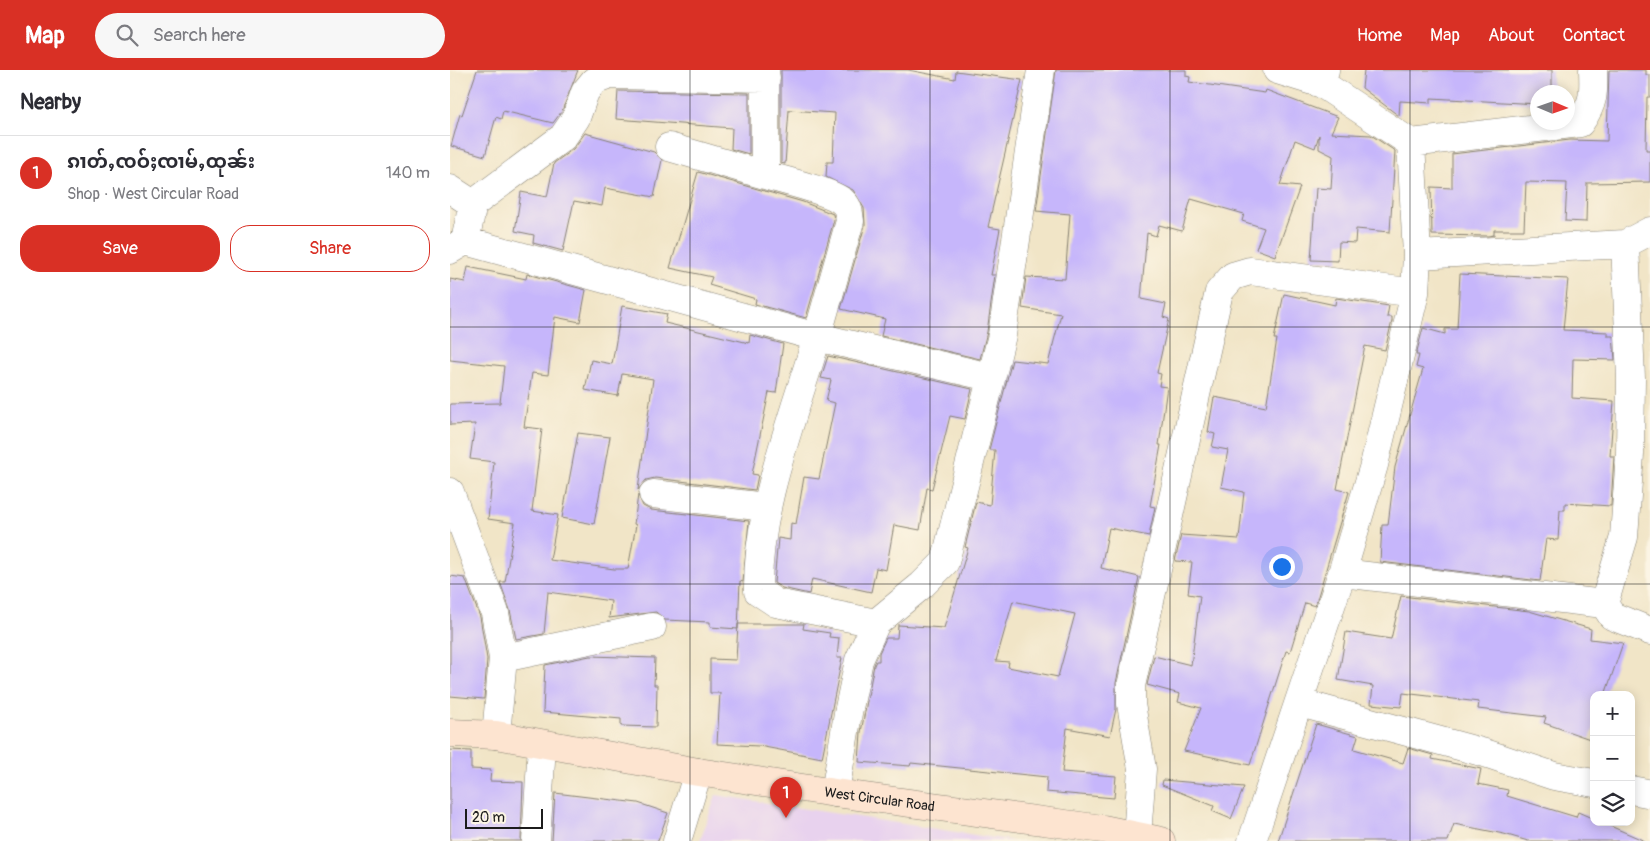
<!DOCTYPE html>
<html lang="en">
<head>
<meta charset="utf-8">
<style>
	:root { --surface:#fff; --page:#f7f7f7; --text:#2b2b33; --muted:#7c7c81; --line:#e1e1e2; --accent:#d93025 }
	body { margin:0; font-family:Pangolin,"Noto Sans Myanmar",sans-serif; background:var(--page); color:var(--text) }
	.controls { position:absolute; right:15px; bottom:15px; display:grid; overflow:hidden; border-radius:10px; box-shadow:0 2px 12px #0003 }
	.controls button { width:45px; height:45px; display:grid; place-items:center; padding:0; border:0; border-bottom:1px solid var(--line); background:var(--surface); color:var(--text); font:25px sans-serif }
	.compass { position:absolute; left:1080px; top:15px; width:45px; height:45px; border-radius:50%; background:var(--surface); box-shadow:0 2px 12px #0003; rotate:92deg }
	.scale { position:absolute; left:15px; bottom:12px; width:78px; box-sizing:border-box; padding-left:5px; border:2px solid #1c1c1c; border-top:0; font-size:14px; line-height:18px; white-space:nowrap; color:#1c1c1c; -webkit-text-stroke:4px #fcf5e5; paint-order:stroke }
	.you { position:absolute; left:831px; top:496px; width:18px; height:18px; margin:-12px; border:4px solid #fff; border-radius:50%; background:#1a73e8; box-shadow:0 0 0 8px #1a73e833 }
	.badge { display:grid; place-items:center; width:32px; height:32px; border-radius:50%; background:var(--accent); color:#fff; font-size:16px; font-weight:700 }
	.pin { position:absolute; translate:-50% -41px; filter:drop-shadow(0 1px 2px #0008) }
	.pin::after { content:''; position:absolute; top:26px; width:18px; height:15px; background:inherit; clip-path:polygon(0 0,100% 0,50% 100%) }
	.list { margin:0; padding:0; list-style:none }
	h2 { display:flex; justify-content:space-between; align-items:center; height:65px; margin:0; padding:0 20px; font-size:21px }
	h2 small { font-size:16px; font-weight:400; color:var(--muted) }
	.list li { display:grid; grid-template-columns:32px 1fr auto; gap:15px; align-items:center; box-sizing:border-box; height:75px; padding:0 20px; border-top:1px solid var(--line) }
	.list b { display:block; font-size:19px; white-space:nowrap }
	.list p { margin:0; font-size:16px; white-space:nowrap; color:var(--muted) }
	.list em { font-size:16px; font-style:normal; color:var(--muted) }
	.actions { display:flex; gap:10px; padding:15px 20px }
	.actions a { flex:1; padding:11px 0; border:1px solid var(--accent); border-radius:20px; text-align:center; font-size:18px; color:var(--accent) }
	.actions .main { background:var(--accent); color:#fff }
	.icon { flex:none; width:28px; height:28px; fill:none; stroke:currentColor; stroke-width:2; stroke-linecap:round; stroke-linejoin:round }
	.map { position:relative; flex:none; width:1200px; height:771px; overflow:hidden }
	header { display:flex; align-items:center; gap:30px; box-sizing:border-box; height:70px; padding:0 25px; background:var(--accent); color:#fff }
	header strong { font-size:24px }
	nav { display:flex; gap:28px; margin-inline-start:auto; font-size:18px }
	.search { width:350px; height:45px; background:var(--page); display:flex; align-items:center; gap:12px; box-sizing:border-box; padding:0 18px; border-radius:28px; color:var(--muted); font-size:19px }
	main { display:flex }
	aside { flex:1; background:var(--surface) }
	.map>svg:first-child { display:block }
	.built { fill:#e8d2ee }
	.building { fill:#c6b6fb; fill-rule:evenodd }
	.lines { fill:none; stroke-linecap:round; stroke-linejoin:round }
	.street-casing { stroke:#868072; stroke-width:29 }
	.secondary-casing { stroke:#868072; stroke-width:29 }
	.street { stroke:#fff; stroke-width:28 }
	.secondary { stroke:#fde4d0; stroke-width:28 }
	.grid { fill:none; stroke:#1c1c1c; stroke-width:1; stroke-opacity:0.55 }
	.labels { text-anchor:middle; stroke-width:4.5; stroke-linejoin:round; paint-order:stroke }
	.street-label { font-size:14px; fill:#1c1c1c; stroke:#fcf5e5 }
</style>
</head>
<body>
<header>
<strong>Map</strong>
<div class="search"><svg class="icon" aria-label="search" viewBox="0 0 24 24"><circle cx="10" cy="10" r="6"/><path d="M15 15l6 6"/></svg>Search here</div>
<nav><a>Home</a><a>Map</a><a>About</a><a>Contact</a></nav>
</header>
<main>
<aside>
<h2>Nearby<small></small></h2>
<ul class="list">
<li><span class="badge">1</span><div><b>ၵၢတ်ႇၸဝ်ႈၸၢမ်ႇထုၼ်း</b><p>Shop · West Circular Road</p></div><em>140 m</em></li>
</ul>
<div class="actions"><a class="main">Save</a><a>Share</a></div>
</aside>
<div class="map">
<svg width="1200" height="771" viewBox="0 0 1200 771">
	<rect width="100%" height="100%" fill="#fcf5e5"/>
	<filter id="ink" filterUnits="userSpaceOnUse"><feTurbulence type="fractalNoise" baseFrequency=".02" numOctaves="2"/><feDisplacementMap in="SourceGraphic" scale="10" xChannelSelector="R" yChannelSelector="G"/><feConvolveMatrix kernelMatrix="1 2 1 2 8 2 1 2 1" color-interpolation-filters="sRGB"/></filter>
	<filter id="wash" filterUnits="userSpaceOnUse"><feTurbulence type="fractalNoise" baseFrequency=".0096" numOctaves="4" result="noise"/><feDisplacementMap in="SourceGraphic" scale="20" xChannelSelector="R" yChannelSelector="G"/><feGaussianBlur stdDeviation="1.12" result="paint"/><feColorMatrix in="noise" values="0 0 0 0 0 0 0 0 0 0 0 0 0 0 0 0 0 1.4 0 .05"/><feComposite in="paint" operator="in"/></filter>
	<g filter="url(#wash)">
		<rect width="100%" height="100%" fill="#f1e5c7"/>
		<!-- built -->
		<path class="built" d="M266,725L564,771H250Z"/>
		<g id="blocks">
			<!-- building -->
			<path class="building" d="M27,0H128L112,41L103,53L53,41L51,49L46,47L35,86L1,76L10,44L12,45Z
				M331,0H458L505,9L506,1L572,10L538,157L550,159L541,205H545L537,262L530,289L431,266L435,249L391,239L415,155L414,138L403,120L376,107L377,92H383L385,43L339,40L335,94L331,93Z
				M606,0H736V6L740,7L739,12L815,23L816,20L888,47L881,63L921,65L945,81L940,162L906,159L905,173L889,172L888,191L861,190L866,118L881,119L883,86L869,79V65L865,78L845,70L830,115L850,117L825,186L806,179L814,158L792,151L794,144L741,129L732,161L709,155L706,166L697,163L691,229L716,234L713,247L719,249L707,303L711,304L709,316L717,317L709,375H711L700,436L705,437L699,466L659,458L651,498L689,507L666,613V639L660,666L617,658L612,702L666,706L664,728L596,722L597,707L461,693L460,696L409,692L411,662L424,595L426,591H429V583L436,568H447L448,555L494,558L518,478L515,477L526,432L540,435L545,380H539L562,290L598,294L611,244L572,238L576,207L615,209L620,144L586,141ZM563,531L625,544L608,607L558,597L559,592L546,591Z
				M914,0H1102V22H1088V34L981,28V33L950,31L949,46L912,18Z
				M1159,0H1196V5H1200V27H1197L1196,80H1200V112L1137,113L1136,152L1115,151L1117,113L1076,112L1074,160H1044V165L1038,166L982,165L981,117L1002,118V84L1120,70L1157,71Z
				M168,21L299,23V84L281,79L282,58L166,49Z
				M135,63L204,82L212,90L204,127L155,118L152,136L124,131L113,181L83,173L84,165L65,161L71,122L97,127L104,93L123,79Z
				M248,102L353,132L383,144L384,150L356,248L305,234L306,229L259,215L262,207L220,198Z
				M18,197L76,209L77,204L136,220L130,252L105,247L98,305L82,303L74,357L92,359L82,441L108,445L100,490L164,499H178L186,455L184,454L188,425L193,436L201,440L299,451L293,512L290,511L288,559L260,557V552L215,550L206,542L159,548L161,531L98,522L94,564L66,569L60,540L50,512H55L65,453L38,449L44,392L20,389L25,354L0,355V334L50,333L54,296L0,290V209L15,212Z
				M1010,204L1118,209L1113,260L1158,262V266H1163L1165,290L1123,289L1122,328L1164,331L1160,386H1164L1161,436L1115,433V440H1110L1108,470L1096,469L1090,511L930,492L932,455H938L945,397L973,299L966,297L969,285H966L973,258L995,264V259H1007Z
				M834,224L885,235L886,228L939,236L937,247H942V251L935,280L915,276L887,419L899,422L865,536L855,533L840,582L836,581L800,695L734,681L751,638L728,632L730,624L697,615L704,586L741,595L750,526L738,524L742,492L725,491L731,465L789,469L794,422L771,417L778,380L762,377L765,364L758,362L764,327L816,337L827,269H824Z
				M172,236L217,244L215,253L299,273L300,265L333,274L326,323L319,322L302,404L308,405L305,420L205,408L196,410L188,420L203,309L172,304L168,326L135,320L141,290L162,294Z
				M378,286L522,319L515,349L500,346L482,419L477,418L470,460L444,455L436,500L426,498L421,522L362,509L359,524L332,518L324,513L328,468L340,470L341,453L346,454L354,407L369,409L385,333L376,331L381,310L371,308Z
				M128,363L160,367L144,454L112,448Z
				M0,506L15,508L30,547L37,589L34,629L0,626Z
				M951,526L1079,541L1141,559L1140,569L1173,573L1155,625H1144V658L1140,669L1094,653L1096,647L1028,639L1029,632L953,623L951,637L921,634L923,616L888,610L896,562L941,569Z
				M288,554H354L353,559L380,563L379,567L389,568L387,588H392L372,688L309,676L267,674L270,623H260V589L286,590Z
				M140,586L205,588L204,615H207L206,657L171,656V649L93,642L95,595Z
				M866,654L908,666L904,679L953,693L958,678L983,685L982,689L1031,699L1028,714L1058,720L1057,726L1126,747L1128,742L1144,749V752H1151L1195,771H1078L1054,764L1004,754L998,771H828Z
				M0,680L21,681V699L41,700L40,711L73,712L71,771H0Z
				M713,710L794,717L781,749L762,741L764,736L712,715Z
				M105,723L188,733L218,743L208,771H102Z"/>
		</g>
	</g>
	<g filter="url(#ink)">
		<use href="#blocks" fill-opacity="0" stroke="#868072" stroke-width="1"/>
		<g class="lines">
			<defs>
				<path id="street" d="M315,0V105C332,110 384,122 394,133C399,138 399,144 400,151L367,267L540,307
					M827,0L872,14
					M961,73L1130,53C1144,33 1144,23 1143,0
					M219,77L315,105
					M0,119L23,134
					M15,171L23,134L113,67L126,48L135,22L144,11L160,5L316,8
					M1175,174L1200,161
					M0,180L15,171L367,267C343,349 307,436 308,521L326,533L426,553L409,590L398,643L385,723
					M967,185L1175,174L1181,308L1180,384L1174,467L1154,534L1162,546L1200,561
					M0,422L45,543L53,588L46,665
					M203,424L316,437
					M892,503L1154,534
					M426,553L472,515L495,492L552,265L591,0
					M53,588L202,557
					M850,633L1035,683L1104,706L1144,713
					M1181,720L1197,723
					M687,766L692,699L681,634V616L769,222L783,206L800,201L965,223
					M86,771L92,675
					M227,771L248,702
					M802,771L892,503L924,395L965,223L967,185L961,73L872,14L875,0"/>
				<g id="secondary">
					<path id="s1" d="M0,663L46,665L248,702L385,723L653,759L711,771"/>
				</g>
			</defs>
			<!-- street casing -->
			<use href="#street" class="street-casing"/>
			<!-- secondary casing -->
			<use href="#secondary" class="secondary-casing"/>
			<!-- street -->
			<use href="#street" class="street"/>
			<!-- secondary -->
			<use href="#secondary" class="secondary"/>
		</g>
	</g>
	<!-- grid -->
	<path class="grid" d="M240,0V771M480,0V771M720,0V771M960,0V771M0,257H1200M0,514H1200"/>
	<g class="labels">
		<!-- street labels -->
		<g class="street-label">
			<text dy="5" stroke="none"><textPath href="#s1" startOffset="435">West Circular Road</textPath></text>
		</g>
	</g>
</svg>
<div class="controls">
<button>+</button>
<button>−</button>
<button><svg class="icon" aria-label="layers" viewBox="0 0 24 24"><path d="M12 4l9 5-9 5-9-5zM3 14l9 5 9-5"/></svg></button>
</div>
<svg class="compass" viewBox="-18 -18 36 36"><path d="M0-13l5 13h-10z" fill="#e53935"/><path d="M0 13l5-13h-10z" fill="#7c7c81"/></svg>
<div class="scale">20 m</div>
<div class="you"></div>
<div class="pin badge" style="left:336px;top:748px">1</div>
</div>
</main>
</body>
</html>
